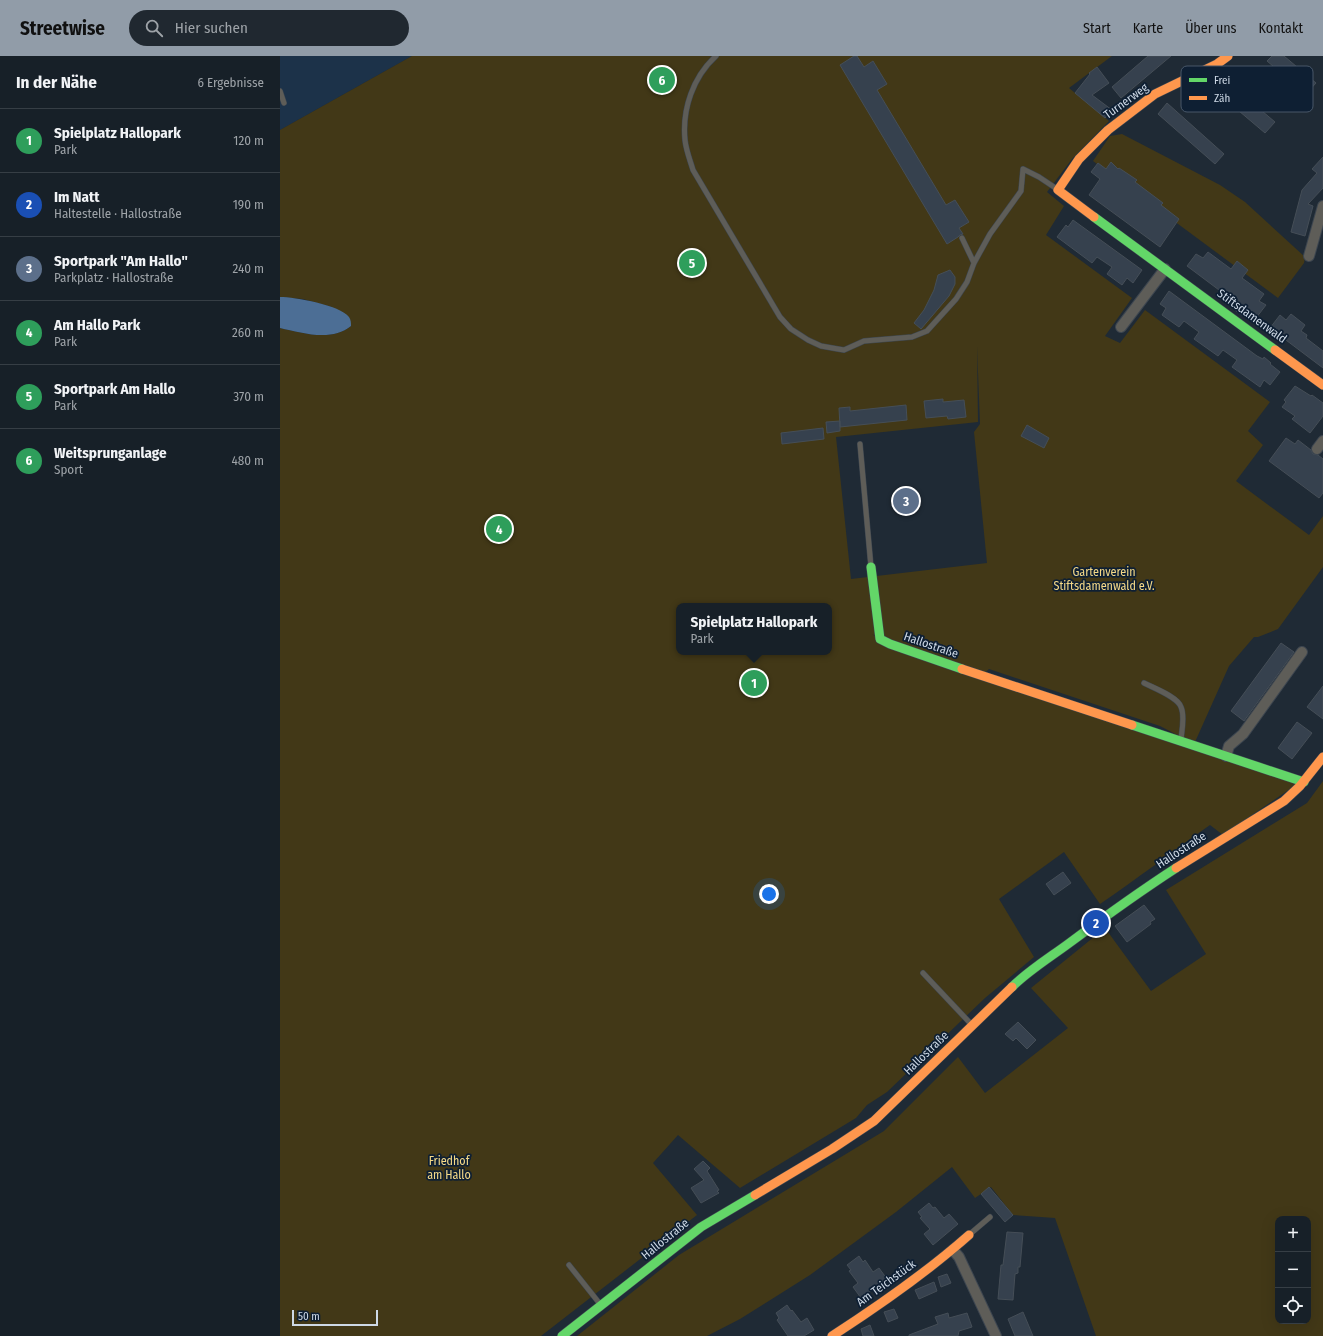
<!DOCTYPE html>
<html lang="de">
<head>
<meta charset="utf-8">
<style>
	:root { --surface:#172028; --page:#202830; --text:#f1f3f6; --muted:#9ea3a8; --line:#363e45; --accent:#919ca8 }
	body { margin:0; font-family:"Fira Sans Condensed",sans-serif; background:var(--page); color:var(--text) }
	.controls { position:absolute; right:12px; bottom:12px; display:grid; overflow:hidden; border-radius:8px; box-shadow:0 4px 16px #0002 }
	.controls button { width:36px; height:36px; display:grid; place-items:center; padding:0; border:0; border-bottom:1px solid var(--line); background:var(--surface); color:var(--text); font:20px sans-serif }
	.scale { position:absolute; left:12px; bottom:10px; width:86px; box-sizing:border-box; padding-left:4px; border:2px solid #ced9e6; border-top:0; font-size:11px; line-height:14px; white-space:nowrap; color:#ced9e6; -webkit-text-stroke:3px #0e1f33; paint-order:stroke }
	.you { position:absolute; left:489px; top:838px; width:14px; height:14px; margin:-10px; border:3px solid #fff; border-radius:50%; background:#1a73e8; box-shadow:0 0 0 6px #1a73e833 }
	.badge { display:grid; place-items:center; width:26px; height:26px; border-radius:50%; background:var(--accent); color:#fff; font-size:13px; font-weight:700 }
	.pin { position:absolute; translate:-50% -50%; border:2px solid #fff; box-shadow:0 1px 4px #0006 }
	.popup { position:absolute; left:396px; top:547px; width:156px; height:52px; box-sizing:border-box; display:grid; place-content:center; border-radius:8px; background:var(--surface); filter:drop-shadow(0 1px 3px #0005); font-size:13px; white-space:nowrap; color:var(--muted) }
	.popup b { font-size:15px; color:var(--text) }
	.popup::after { content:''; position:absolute; left:50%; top:100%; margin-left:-8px; border:8px solid transparent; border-top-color:var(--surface) }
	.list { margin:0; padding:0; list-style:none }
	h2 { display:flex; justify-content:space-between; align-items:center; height:52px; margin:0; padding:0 16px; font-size:17px }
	h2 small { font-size:13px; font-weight:400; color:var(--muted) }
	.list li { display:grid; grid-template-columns:26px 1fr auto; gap:12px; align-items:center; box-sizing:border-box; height:64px; padding:0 16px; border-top:1px solid var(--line) }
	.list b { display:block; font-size:15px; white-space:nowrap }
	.list p { margin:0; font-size:13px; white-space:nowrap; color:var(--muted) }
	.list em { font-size:13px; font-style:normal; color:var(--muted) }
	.icon { flex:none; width:22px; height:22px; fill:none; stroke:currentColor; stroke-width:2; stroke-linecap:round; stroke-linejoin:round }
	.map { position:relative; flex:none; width:1043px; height:1280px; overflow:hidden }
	header { display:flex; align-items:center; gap:24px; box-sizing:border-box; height:56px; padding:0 20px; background:var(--accent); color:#111 }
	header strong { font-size:19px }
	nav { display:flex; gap:22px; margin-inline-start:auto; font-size:14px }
	.search { width:280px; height:36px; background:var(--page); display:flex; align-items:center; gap:10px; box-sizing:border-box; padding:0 14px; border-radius:22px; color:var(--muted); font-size:15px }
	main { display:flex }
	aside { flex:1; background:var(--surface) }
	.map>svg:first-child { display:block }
	.built { fill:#1c3249 }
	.green { fill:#423817; fill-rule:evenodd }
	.water { fill:#4c6e95 }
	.building { fill:#36414e; stroke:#454e57 }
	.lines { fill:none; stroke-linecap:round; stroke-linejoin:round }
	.lane-casing { stroke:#3d4650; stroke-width:6 }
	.street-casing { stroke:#3d4650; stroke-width:12 }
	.fast-casing { stroke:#3d4650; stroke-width:10 }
	.slow-casing { stroke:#3d4650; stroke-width:10 }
	.lane { stroke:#5e5d58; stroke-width:5 }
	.street { stroke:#5e5d58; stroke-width:10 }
	.fast { stroke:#63d668; stroke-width:9 }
	.slow { stroke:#ff974d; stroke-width:9 }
	.labels { text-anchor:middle; stroke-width:3.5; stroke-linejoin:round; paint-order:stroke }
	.street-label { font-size:12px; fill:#ced9e6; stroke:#0e1f33 }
	.park-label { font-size:12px; fill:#f5d987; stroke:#0e1f33 }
	.key { fill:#0e1f33; stroke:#485769; stroke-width:1 }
	.key-label { font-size:11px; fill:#ced9e6 }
</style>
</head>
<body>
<header>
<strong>Streetwise</strong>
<div class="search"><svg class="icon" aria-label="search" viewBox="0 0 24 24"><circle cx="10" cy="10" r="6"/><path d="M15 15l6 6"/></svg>Hier suchen</div>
<nav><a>Start</a><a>Karte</a><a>Über uns</a><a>Kontakt</a></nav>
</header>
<main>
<aside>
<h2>In der Nähe<small>6 Ergebnisse</small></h2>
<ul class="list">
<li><span class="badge" style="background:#2e9e5b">1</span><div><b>Spielplatz Hallopark</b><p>Park</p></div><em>120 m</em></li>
<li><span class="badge" style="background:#1a4fb4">2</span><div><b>Im Natt</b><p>Haltestelle · Hallostraße</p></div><em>190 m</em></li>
<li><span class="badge" style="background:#5c6f8a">3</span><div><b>Sportpark &quot;Am Hallo&quot;</b><p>Parkplatz · Hallostraße</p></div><em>240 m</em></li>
<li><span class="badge" style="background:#2e9e5b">4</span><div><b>Am Hallo Park</b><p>Park</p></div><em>260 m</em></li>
<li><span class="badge" style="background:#2e9e5b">5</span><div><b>Sportpark Am Hallo</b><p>Park</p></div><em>370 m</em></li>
<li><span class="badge" style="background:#2e9e5b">6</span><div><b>Weitsprunganlage</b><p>Sport</p></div><em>480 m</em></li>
</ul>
</aside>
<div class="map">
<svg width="1043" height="1280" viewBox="0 0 1043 1280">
	<rect width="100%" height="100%" fill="#1f2a35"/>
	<!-- built -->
	<path class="built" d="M0,0H132L0,74Z"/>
	<!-- green -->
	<path class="green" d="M132,0H832L789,32L829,65L792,103L767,136L784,150L766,179L852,242L825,280L840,287L865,254L990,346L968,375L983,389L956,425L1029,479L1043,460V511L998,573L978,581H974L949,610L915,686L903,682L880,670L709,613L703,618L610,588L592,578L600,584L1020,726L943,779L930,769C893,795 857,823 820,848L784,796L719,843L754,901L705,942L607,1036L587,1049L576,1062L460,1132L398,1079L373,1107L417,1159L261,1280H0V272C22,277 52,286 71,270L52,251L23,243L0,241V74ZM697,290L700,368L694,376L707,507L571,523L556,381L698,366ZM399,550H549V596H399Z
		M842,78L940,129L965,146L1025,201L1024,207L998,242L813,105L830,80Z
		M1043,725V1280H816L775,1162L733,1159L711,1131L695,1142L672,1111L616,1156L530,1219L460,1263L427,1280H297L399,1199L604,1075L678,1001L705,1037L788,972L751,932L825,872L871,935L926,898L886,834L1027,747ZM998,1163H1028V1265H998Z"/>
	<!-- water -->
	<path class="water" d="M0,241C15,241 60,249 69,261C71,264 71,267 71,270C52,286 22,277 0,272Z"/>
	<!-- building -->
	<path class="building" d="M574,0H577L584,11L593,5L607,28L597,34L666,149L675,144L689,166L679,172L683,178L680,179L678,181L667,188L560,9Z
		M868,0H891L841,42L832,31Z
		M992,0H1004L1036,27L1026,38L987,5Z
		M817,11L829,27L812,39L832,54L825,62L795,37L810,18L809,17Z
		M956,33L995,66L985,77L946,44Z
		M887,47L944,98L935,108L878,58Z
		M1043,101V132L1028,148L1033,150L1025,180L1011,176L1022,134L1037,117L1032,113Z
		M831,106L838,113L839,112L857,124L855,126L883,147L881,149L899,163L880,191L809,139L820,123L811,116L818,107L826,113Z
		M793,164L862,214L853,227L847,222L842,229L827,218L832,211L817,201L812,207L777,181L786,169L788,171Z
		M928,196L951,213L957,205L968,214L962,222L984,238L979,245L986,249L976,262L966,254L962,259L955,254L959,249L907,210L916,198L923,202Z
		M670,214L675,221V228L669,240L641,273L634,267L644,254L654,234L658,219Z
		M889,235L977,300L983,303L984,301L991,307L990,308L1000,316L990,329L984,324L980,331L952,311L957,304L943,294L938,300L914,283L919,276L904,265L899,271L882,259L886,252L880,248Z
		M1011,258L1025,269L1021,275L1027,279L1026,282L1043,295V312L990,272L1000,259L1006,264Z
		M1015,330L1031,340L1032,339L1043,347V360L1030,377L1012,363L1015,360L1002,351L1006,346L1004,344Z
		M663,343V346L684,344L686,361L668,363L667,360L646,362L644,345Z
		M626,349L627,364L560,371L559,352L570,351V355Z
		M560,365V375L547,377L546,366Z
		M747,369L769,382L764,392L741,380Z
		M543,372L544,383L502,388L501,377Z
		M1006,382L1015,388L1018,384L1031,394L1033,398L1038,399L1043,403V437L1039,442L989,405Z
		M1001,587L1014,596L964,665L951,655Z
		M1043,630V663L1027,651Z
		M1017,666L1032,677L1012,703L998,692Z
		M783,816L791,827L774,839L766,828Z
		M864,849L875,863L870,866L871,868L847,886L835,870Z
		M738,966L756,984L747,993L736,982L733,985L725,978Z
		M423,1105L430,1112L427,1115L439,1134L437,1135L439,1137L421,1147L411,1132L424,1124L414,1113Z
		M709,1131L733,1159L725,1166L701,1138Z
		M649,1147L653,1152L655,1151L664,1162L669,1158L678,1168L653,1189L644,1178L650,1173L640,1162L642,1161L638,1156Z
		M727,1176L743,1177L740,1211H738V1217L735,1218L733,1244L718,1243L721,1209H723Z
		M579,1200L583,1206L585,1204L593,1216L599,1212L607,1223L581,1242L573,1231L578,1227L569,1215L571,1214L567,1209Z
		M667,1218L671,1227L661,1231L658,1221Z
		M654,1226L657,1235L639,1243L635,1234Z
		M507,1249L511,1255L512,1254L521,1266L527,1262L534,1274L524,1280H508L497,1264L499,1262L496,1257Z
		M614,1253L618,1262L608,1266L604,1256Z
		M743,1256L753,1280H735L728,1263Z
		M668,1257L669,1262L687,1257L692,1271L679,1275L678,1280H629V1279L658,1268L655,1261Z
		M590,1269L594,1280H583L581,1273Z"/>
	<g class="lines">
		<defs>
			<path id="lane" d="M436,0C413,21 402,53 405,84C406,94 410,104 413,114L500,261L511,273L528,284L541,290L558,293L564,294L584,285L632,281L647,275L676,243L687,226L694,207L710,178L741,135L743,113L759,121L777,133
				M0,35L4,47
				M682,182L694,207
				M580,388L591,511
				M864,627C874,632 898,641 901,651C905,660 902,674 901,683
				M643,917L691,968
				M690,1178L710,1161
				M289,1209L320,1248"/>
			<path id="street" d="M1029,200L1043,150
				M841,271L885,213
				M1037,393L1043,385
				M946,700L949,690L963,678L1022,596
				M673,1194L679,1201L716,1280"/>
			<path id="fast" d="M814,161L995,294
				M591,511L600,583L610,588L682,613
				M852,669L1024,726
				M732,931C748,915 769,902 788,888C823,862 859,836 896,812
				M282,1280L421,1171L475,1139"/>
			<path id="slow" d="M814,161L778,134L799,103L828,74L875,38L937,8L948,0
				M995,294L1043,329
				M682,613L852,669
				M896,812L1004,745L1020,730L1043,701
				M475,1139L552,1093L594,1065L732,931
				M552,1280C600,1249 646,1217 689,1179"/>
		</defs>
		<!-- lane casing -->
		<use href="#lane" class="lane-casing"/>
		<!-- street casing -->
		<use href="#street" class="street-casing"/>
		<!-- fast casing -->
		<use href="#fast" class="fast-casing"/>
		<!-- slow casing -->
		<use href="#slow" class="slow-casing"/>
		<!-- lane -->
		<use href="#lane" class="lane"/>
		<!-- street -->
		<use href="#street" class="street"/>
		<!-- fast -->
		<use href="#fast" class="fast"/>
		<!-- slow -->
		<use href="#slow" class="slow"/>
	</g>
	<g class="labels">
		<!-- street labels -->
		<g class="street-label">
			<text transform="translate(846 45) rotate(-36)" y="4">Turnerweg</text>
			<text transform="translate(972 260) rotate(36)" y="4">Stiftsdamenwald</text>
			<text transform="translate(651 589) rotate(19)" y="4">Hallostraße</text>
			<text transform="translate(901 794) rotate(-33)" y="4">Hallostraße</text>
			<text transform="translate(646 997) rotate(-44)" y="4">Hallostraße</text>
			<text transform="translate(385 1183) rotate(-39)" y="4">Hallostraße</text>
			<text transform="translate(606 1227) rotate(-36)" y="4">Am Teichstück</text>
		</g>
		<!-- park labels -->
		<g class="park-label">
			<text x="824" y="520">Gartenverein<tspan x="824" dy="14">Stiftsdamenwald e.V.</tspan></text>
			<text x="169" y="1109">Friedhof<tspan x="169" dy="14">am Hallo</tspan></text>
		</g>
	</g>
	<!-- legend -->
	<rect x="901" y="10" width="132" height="46" rx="6" class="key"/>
	<rect x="909" y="22" width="18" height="4" fill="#63d668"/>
	<rect x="909" y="40" width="18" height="4" fill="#ff974d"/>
	<g class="key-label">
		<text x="934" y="28">Frei</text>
		<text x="934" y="46">Zäh</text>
	</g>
</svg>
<div class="controls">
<button>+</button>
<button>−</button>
<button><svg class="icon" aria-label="locate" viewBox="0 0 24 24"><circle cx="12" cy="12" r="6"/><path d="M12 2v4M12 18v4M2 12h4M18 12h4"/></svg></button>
</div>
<div class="scale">50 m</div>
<div class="you"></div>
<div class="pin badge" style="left:474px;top:627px;background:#2e9e5b">1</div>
<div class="popup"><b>Spielplatz Hallopark</b>Park</div>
<div class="pin badge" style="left:816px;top:867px;background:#1a4fb4">2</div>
<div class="pin badge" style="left:626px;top:445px;background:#5c6f8a">3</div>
<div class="pin badge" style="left:219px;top:473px;background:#2e9e5b">4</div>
<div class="pin badge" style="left:412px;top:207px;background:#2e9e5b">5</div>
<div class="pin badge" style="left:382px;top:24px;background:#2e9e5b">6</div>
</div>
</main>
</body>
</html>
